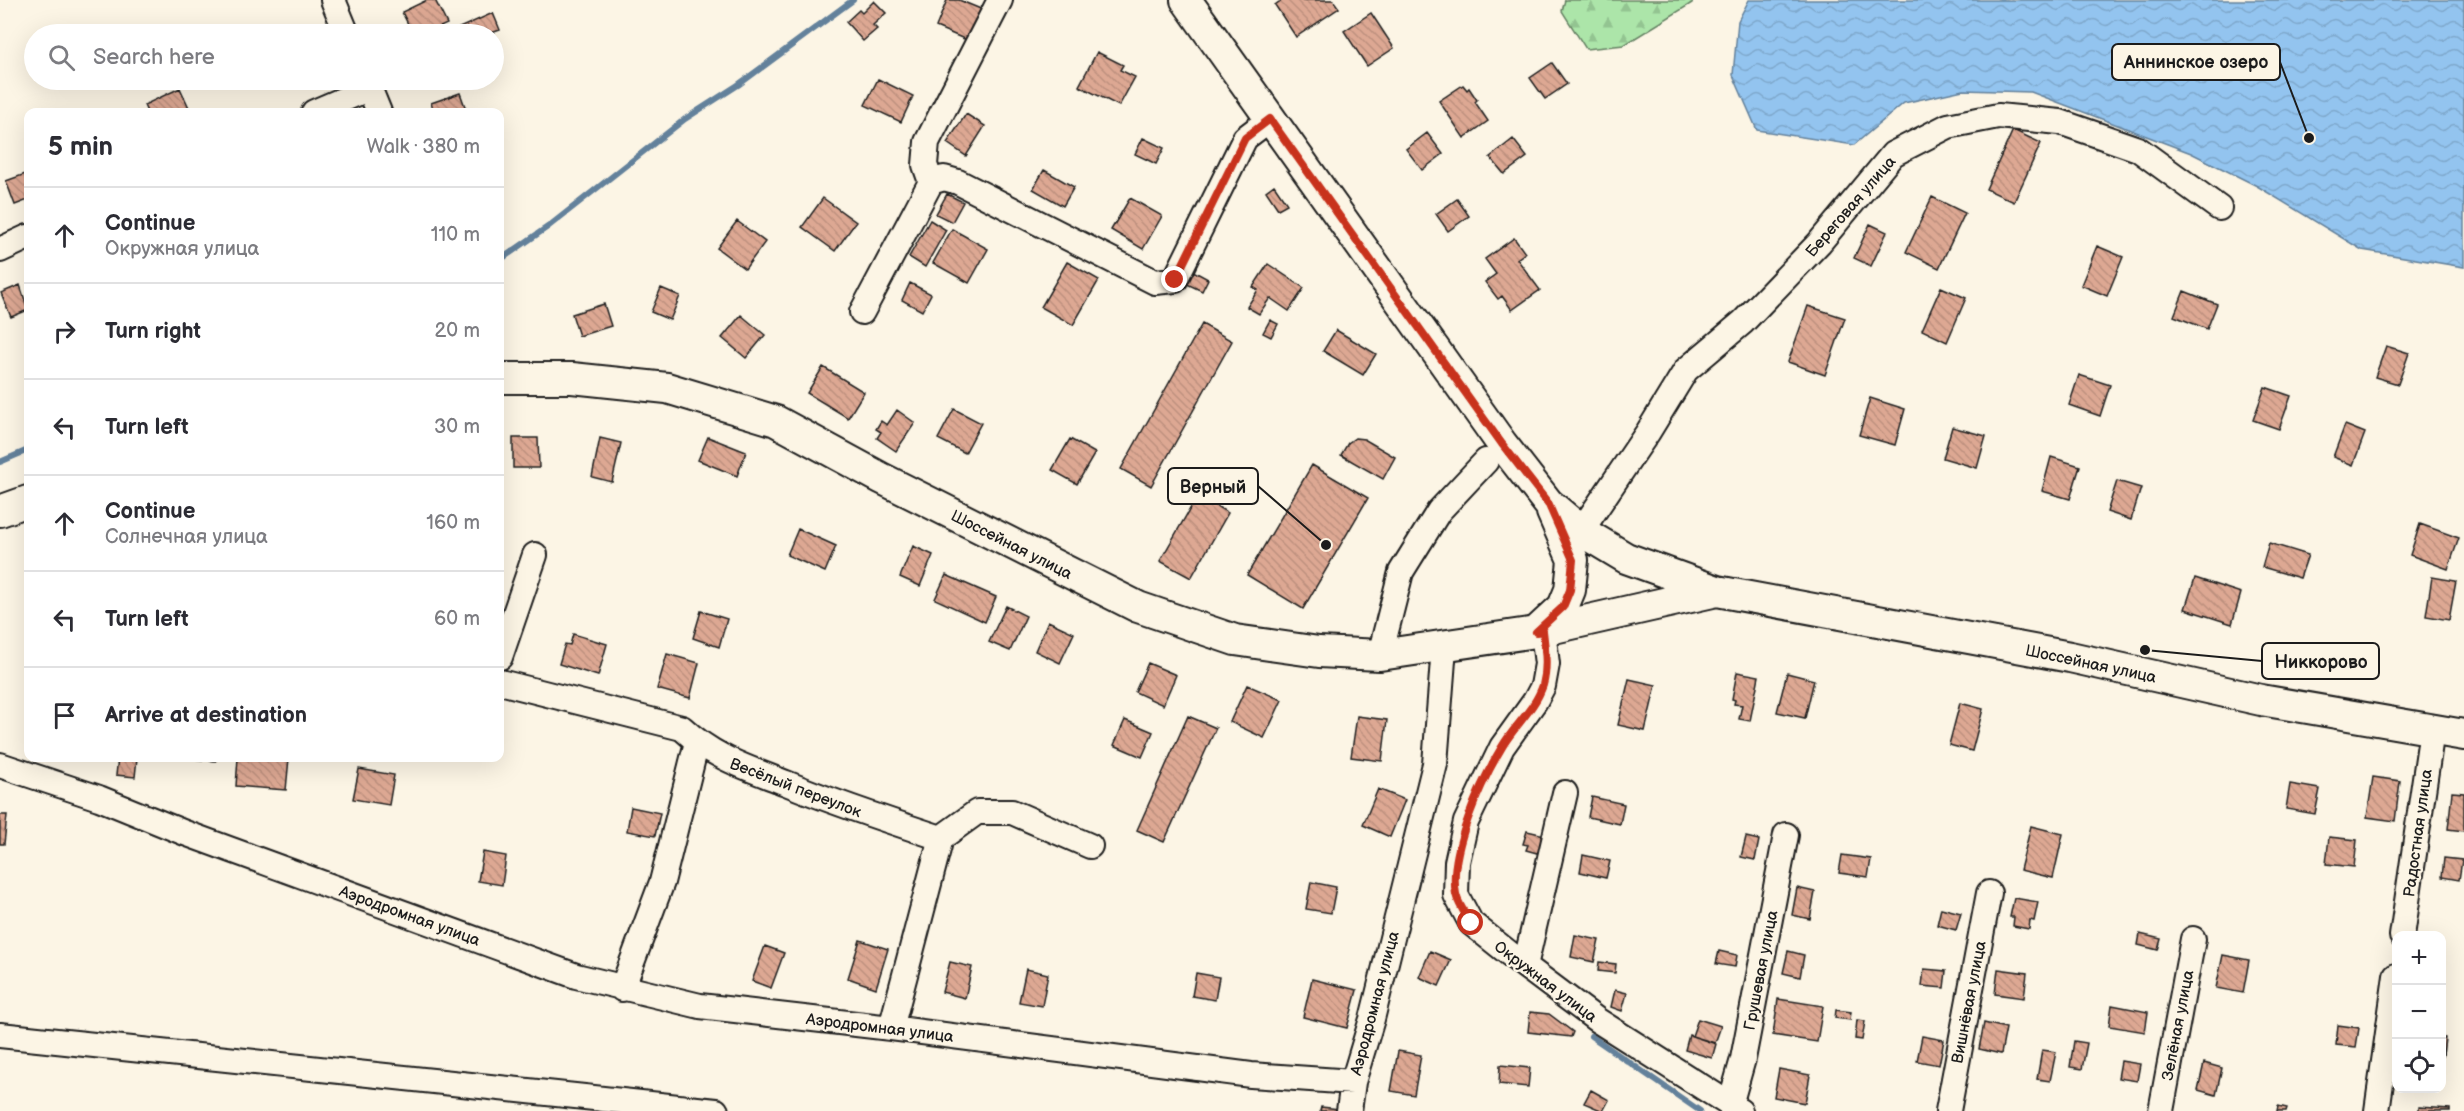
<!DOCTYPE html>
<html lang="en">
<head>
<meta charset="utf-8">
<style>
	:root { --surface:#fff; --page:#f7f7f7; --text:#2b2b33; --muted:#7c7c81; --line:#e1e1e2 }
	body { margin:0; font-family:"Balsamiq Sans",sans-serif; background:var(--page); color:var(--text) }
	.controls { position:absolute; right:18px; bottom:18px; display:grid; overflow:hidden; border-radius:12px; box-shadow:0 6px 24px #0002 }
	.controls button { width:54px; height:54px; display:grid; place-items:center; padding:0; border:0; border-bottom:2px solid var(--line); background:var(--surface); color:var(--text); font:30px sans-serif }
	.stop { position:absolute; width:18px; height:18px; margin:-14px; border:4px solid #c8321e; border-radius:50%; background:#fff }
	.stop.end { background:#c8321e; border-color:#fff; box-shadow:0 2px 6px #0008 }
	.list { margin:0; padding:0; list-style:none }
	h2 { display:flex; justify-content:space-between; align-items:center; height:78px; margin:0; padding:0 24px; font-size:26px }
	h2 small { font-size:20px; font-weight:400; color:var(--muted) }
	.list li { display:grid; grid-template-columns:39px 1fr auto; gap:18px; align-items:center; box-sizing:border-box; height:96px; padding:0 24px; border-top:2px solid var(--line) }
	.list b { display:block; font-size:22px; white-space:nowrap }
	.list p { margin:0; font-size:20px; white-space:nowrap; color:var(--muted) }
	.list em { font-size:20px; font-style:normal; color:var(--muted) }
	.icon { flex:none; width:33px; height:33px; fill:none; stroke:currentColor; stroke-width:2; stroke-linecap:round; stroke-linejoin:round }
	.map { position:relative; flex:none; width:2464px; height:1111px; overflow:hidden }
	.search { position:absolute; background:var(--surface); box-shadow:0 6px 24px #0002; left:24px; top:24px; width:480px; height:66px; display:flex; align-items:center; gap:15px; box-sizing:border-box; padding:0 21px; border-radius:33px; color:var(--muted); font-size:22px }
	.panel { position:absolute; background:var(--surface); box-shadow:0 6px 24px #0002; left:24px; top:108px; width:480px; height:654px; border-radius:12px }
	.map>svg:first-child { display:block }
	.forest { fill:url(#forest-firs); stroke:#648062; stroke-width:1.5 }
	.water { fill:url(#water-waves); stroke:#63819b; stroke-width:1.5 }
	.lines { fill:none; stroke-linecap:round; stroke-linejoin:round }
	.stream { stroke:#63819b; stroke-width:6 }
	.building { fill:url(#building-back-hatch); stroke:#1c1c1c; stroke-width:1.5 }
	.minor-casing { stroke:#1c1c1c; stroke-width:28 }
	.major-casing { stroke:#1c1c1c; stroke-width:34 }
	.minor { stroke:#fcf5e5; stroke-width:24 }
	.major { stroke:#fcf5e5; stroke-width:30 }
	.route { stroke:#c8321e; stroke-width:8 }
	.labels { text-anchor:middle; stroke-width:4.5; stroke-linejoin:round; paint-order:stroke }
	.street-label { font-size:16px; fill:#1c1c1c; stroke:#fcf5e5 }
	.leader { fill:none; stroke:#1c1c1c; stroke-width:2 }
	.callout-dot { fill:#1c1c1c; stroke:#fcf5e5; stroke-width:2 }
	.callout { fill:#fcf5e5; stroke:#1c1c1c; stroke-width:2 }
	.callout-label { font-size:18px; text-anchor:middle; font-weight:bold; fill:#1c1c1c }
</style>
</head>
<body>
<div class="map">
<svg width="2464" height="1111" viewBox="0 0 2464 1111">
	<defs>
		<pattern id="forest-firs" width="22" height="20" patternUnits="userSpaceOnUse" patternTransform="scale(1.5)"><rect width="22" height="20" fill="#ace5a9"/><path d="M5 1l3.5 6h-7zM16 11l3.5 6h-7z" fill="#93c491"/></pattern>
		<pattern id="water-waves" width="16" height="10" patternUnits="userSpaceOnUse" patternTransform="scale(1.5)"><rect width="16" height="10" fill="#93c4ef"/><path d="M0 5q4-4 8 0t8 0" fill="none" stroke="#7ea8cc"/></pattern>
		<pattern id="building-back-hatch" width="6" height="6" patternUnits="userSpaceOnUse" patternTransform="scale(1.5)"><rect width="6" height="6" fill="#dda893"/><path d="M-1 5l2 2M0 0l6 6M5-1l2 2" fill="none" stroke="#bd907e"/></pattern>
	</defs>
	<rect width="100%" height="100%" fill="#fcf5e5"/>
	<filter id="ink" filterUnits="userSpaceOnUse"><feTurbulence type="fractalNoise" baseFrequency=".0167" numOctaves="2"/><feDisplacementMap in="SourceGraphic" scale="12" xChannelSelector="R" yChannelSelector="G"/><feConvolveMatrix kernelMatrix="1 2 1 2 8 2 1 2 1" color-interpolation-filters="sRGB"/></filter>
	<g filter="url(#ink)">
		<!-- forest -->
		<path class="forest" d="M1565,0H1693L1692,3L1624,45L1586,49L1562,11Z"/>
		<!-- water -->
		<path class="water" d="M1749,0H2464V267L2362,250L2257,186L2191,153L2031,92L1963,90L1904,103L1854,145L1757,130L1733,75L1738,21Z"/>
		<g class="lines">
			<!-- stream -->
			<path class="stream" d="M500,260L549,226L685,119L738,85L853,0
				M0,462L28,450
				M1591,1036L1700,1111"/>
		</g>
		<!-- building -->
		<path class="building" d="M427,0H435L447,24L425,34H413L402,12Z
			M947,0H959L983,10L969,41L936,27Z
			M1282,0H1333L1339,8L1296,37L1275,5Z
			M874,1L886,13L873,25L877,29L863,41L846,22L859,10L862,13Z
			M493,13L500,30L488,34H462L459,28Z
			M1371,13L1394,48L1367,66L1344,31Z
			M1097,52L1123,65L1120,70L1135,77L1119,106L1079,86Z
			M1552,63L1567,84L1545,99L1530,78Z
			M878,79L913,96L901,122L865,105Z
			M1463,85L1467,90L1469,88L1477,100L1475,102L1488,121L1464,138L1439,101Z
			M180,88L191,112H147L144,105Z
			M460,93L467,112H434L431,103Z
			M966,114L985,126L966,156L947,143Z
			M2013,130L2041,143L2014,202L1986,189Z
			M1427,133L1443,154L1422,170L1406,149Z
			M1143,138L1164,148L1156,164L1135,154Z
			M1513,139L1527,157L1504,174L1490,157Z
			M1044,170L1074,187L1063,206L1033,189Z
			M28,173V200L15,205L6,181Z
			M1274,185L1287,204L1278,209L1266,191Z
			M947,194L963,202L952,222L936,214Z
			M1932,197L1965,213L1939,268L1906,252Z
			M823,198L856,222L835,251L802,227Z
			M1130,198L1162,216L1143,249L1111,230Z
			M1457,199L1469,216L1448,231L1436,214Z
			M930,220L946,230L925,267L909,257Z
			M737,221L765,242L745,269L717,248Z
			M1870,224L1887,232L1871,266L1854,258Z
			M952,229L988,249L969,283L933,263Z
			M1514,238L1525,253L1517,259L1540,290L1512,310L1502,296L1498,299L1485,282L1496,274L1485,259Z
			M2097,246L2123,257L2107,296L2081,285Z
			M1067,262L1099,280L1073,325L1041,307Z
			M1268,264L1304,288L1289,311L1270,298L1259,314L1247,307L1258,290L1253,287Z
			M1193,271L1208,279L1202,291L1187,284Z
			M910,283L931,294L922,311L902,300Z
			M20,285L28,310L11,317L1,293Z
			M1941,287L1966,298L1947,342L1922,330Z
			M661,288L680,296L670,320L651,312Z
			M2184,291L2217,304L2207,329L2174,316Z
			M604,304L611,326L579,336L572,314Z
			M1808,306L1845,318L1825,375L1788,362Z
			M741,315L765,335L746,358L722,338Z
			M1270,320L1278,324L1271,337L1263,333Z
			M1202,324L1232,341L1151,486L1121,469Z
			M1336,330L1376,354L1363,375L1323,351Z
			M2386,346L2409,353L2398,384L2375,377Z
			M823,367L864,392L848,418L807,393Z
			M2079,375L2110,385L2100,416L2069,405Z
			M2265,387L2291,396L2279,429L2253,420Z
			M1870,398L1905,409L1895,445L1859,435Z
			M954,409L981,423L965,453L938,439Z
			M897,410L915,423L896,451L877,438L881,432L876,429L881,421L887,425Z
			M2345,425L2365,433L2353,465L2333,457Z
			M1952,427L1986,436L1977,468L1943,458Z
			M708,437L746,452L737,476L698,460Z
			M513,438H538L539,468H513Z
			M600,438L621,443L612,482L592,477Z
			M1355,438L1364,439L1395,457L1383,479L1341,455L1348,443Z
			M1070,439L1095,453L1077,484L1052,470Z
			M2051,457L2080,466L2070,499L2042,491Z
			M1312,465L1368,498L1303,609L1247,575Z
			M2117,481L2141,488L2131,520L2107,512Z
			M1198,495L1228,513L1191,578L1160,561Z
			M2420,524L2459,538L2448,569L2410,555Z
			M798,529L836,546L825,572L787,555Z
			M2269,543L2308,555L2300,578L2262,567Z
			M913,546L933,555L920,586L900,577Z
			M946,575L996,597L985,622L935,599Z
			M2432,577L2456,581L2449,620L2426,616Z
			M2195,578L2241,593L2232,624L2185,609Z
			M1006,606L1026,616L1010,651L989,642Z
			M701,611L727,619L719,647L693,638Z
			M1048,621L1074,633L1060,663L1035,651Z
			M573,634L607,644L598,676L559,664L565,644L570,645Z
			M667,654L699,663L690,698L657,689Z
			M1148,663L1176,675L1163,705L1135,692Z
			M1737,672L1759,676L1750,721L1739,719L1742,705L1734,704L1735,700L1732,699Z
			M1787,673L1814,680L1805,718L1777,712Z
			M1629,679L1656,685L1645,731L1618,725Z
			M1247,685L1282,700L1264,738L1230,722Z
			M1960,703L1983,709L1972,751L1949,745Z
			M1188,716L1216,728L1164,842L1137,830Z
			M1357,716L1387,720L1382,761L1351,757Z
			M1125,720L1153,732L1142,757L1114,745Z
			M118,758H137L135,777L116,775Z
			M181,758H217L216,761Z
			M238,758H289L286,790L236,786Z
			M359,769L394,775L389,805L353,799Z
			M2373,777L2400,781L2395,821L2367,817Z
			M2290,784L2320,789L2315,814L2286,809Z
			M1378,789L1405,800L1390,837L1363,825Z
			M2452,792L2464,793V831L2448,829Z
			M1592,797L1624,804L1620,824L1588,817Z
			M631,807L660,813L655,836L627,831Z
			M0,815H7L4,844H0Z
			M2031,826L2063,834L2053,878L2020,870Z
			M1527,831L1549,836L1544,855L1526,850L1528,845L1523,844Z
			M1746,837L1759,840L1755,860L1741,857Z
			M2329,837L2357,840L2354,867L2326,864Z
			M483,852L506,856L502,885L478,881Z
			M1583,855L1610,861L1606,878L1580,872Z
			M1842,855L1871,859L1868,877L1839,873Z
			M2444,858L2462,860L2459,880L2442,877Z
			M1311,882L1336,887L1331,913L1306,909Z
			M1797,888L1815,892L1810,919L1792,915Z
			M2014,898L2038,902L2034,921L2030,920L2029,929L2013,926L2014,917H2010Z
			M1941,908L1961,913L1956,930L1937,925Z
			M2140,934L2161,939L2158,950L2138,945Z
			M1575,935L1599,940L1594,962L1571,957Z
			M860,940L888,949L876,988L848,978Z
			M765,946L784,953L771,988L752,981Z
			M1430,951L1451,960L1439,986L1419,977Z
			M1719,951L1737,955L1735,967L1716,964Z
			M1788,951L1804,955L1800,977L1783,973Z
			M2223,955L2249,960L2243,993L2216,988Z
			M950,962L972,967L965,998L942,992Z
			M1599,962L1616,964L1615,973L1598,971Z
			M1026,969L1048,974L1042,1006L1019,1002Z
			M1924,969L1946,971L1944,988L1922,986Z
			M1998,969L2027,973L2024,998L1995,994Z
			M1196,973L1219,977L1215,1000L1192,996Z
			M1312,979L1357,990L1347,1028L1303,1017Z
			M1615,990L1627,993L1622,1011L1611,1007Z
			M1778,999L1823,1006L1817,1042L1773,1035Z
			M2112,1005L2148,1012L2145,1032L2109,1026Z
			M1836,1010L1851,1012L1850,1020L1835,1018Z
			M1530,1012L1549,1014L1573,1032L1571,1037L1528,1032Z
			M1698,1019L1721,1026L1715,1043L1692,1036Z
			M1857,1020L1865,1021L1862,1040L1855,1039Z
			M1984,1023L2006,1028L2001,1054L1979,1049Z
			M2338,1025L2359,1028L2356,1047L2336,1045Z
			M1689,1035L1716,1044L1712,1058L1685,1050Z
			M1922,1036L1944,1040L1939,1065L1917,1061Z
			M2442,1037L2445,1038L2443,1056H2442Z
			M2074,1041L2087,1043L2082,1069L2070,1067Z
			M2042,1050L2056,1052L2050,1081L2037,1079Z
			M1398,1051L1421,1055L1414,1095L1391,1091Z
			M2121,1061L2140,1064L2137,1081L2118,1078Z
			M2204,1063L2222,1068L2216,1095L2198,1090Z
			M1500,1065L1530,1068L1528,1087L1499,1084Z
			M1779,1069L1810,1075L1805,1103L1774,1097Z
			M1591,1090L1609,1100L1603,1111L1584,1103Z
			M2278,1106L2287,1108L2286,1111H2277Z
			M1321,1107L1339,1109V1111H1320Z
			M2419,1107L2450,1109V1111H2419Z"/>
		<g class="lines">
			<defs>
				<path id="minor" d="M333,0L347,34
					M366,80L379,112
					M314,112L370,88
					M931,182L925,165L927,142L1000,0
					M0,250L28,237
					M862,312L931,182L944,178L958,182L1155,282L1175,280L1245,138L1270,119
					M1581,531L1648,432L1686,370L1743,322L1819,243L1893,154L1948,126L1998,116L2060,122L2138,149L2219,208
					M1543,631L1547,664L1543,686L1535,701L1502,747L1466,822L1457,862L1456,895L1471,923L1525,966L1597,1020L1740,1111
					M1380,655L1401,572L1439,511L1486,461
					M500,657L535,555
					M500,682L682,728C714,758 745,767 786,783C837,804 889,821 941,838L977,812H1012L1090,846
					M0,765L99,798L185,833L576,976L700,1006L891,1028L1251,1075L1353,1082
					M2402,936L2432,730
					M1525,966L1565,793
					M622,989L662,882L697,742
					M891,1028L941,838
					M0,1035L716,1111
					M1730,1105L1743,1059L1786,835
					M1349,1111L1353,1082L1372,1019L1435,764L1444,647
					M1948,1111L1989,893
					M2161,1111L2193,939
					M2377,1111L2396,976"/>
				<path id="major" d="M1186,0L1502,444L1548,503L1581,531L1626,558L1717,591L2070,657L2261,700L2464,735
					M500,378H572L667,388L776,421L881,478L1138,607L1235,640L1319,652L1380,655L1536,632L1717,591
					M0,511L28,501
					M1536,632L1563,607L1570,590L1573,560L1552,512"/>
			</defs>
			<!-- minor casing -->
			<use href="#minor" class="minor-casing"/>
			<!-- major casing -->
			<use href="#major" class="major-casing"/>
			<!-- minor -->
			<use href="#minor" class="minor"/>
			<!-- major -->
			<use href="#major" class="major"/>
		</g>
	</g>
	<g class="lines" filter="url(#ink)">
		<!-- route -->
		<path class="route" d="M1175,280L1245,138L1270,119L1502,444L1548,503L1573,560L1570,590L1563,607L1536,632L1543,631C1545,649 1548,667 1543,685C1535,709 1514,726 1502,747C1481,782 1448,853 1456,894C1458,904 1466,915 1471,923"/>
	</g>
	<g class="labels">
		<!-- street labels -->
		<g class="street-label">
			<text transform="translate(1850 206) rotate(-49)" y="6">Береговая улица</text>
			<text transform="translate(1012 544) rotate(27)" y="6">Шоссейная улица</text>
			<text transform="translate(2091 663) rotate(12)" y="6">Шоссейная улица</text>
			<text transform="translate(796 787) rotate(21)" y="6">Весёлый переулок</text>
			<text transform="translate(2417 833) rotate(-82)" y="6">Радостная улица</text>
			<text transform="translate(410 915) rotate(20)" y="6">Аэродромная улица</text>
			<text transform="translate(1760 970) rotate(-79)" y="6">Грушевая улица</text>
			<text transform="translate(1546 981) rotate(37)" y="6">Окружная улица</text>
			<text transform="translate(1968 1002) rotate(-79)" y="6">Вишнёвая улица</text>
			<text transform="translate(1374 1003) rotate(-75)" y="6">Аэродромная улица</text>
			<text transform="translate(2177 1025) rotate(-79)" y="6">Зелёная улица</text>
			<text transform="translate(880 1027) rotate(7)" y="6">Аэродромная улица</text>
		</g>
	</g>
	<!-- callouts -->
	<path class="leader" d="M2309 138L2280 62M1326 545L1258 486M2145 650L2262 661"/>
	<g class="callout-dot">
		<circle cx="2309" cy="138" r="6"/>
		<circle cx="1326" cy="545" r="6"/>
		<circle cx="2145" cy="650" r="6"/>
	</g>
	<g class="callout">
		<rect x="2112" y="44" width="168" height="36" rx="6"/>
		<rect x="1168" y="468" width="90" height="36" rx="6"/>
		<rect x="2262" y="643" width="117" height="36" rx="6"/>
	</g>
	<g class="callout-label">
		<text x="2196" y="68">Аннинское озеро</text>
		<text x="1213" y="493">Верный</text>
		<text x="2321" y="668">Никкорово</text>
	</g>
</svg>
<div class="controls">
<button>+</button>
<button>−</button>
<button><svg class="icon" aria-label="locate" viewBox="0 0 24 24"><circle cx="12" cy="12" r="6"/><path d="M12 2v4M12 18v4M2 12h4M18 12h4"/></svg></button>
</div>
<div class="stop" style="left:1471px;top:923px"></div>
<div class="stop end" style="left:1175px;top:280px"></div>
<div class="search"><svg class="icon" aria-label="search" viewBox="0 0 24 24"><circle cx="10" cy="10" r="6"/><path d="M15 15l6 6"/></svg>Search here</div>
<section class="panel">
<h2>5 min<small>Walk · 380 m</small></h2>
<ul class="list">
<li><svg class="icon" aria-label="ahead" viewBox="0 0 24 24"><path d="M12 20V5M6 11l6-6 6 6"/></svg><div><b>Continue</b><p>Окружная улица</p></div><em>110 m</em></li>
<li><svg class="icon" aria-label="right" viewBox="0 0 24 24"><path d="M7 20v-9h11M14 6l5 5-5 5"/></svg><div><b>Turn right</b></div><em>20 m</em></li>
<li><svg class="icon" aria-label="left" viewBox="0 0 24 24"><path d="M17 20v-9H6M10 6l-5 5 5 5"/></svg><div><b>Turn left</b></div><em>30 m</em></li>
<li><svg class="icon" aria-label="ahead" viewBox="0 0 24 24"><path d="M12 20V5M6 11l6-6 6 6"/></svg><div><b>Continue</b><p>Солнечная улица</p></div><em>160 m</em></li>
<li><svg class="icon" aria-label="left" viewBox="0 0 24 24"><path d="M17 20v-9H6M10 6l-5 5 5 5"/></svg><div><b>Turn left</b></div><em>60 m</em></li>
<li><svg class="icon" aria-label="arrive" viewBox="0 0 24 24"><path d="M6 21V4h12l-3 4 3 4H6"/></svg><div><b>Arrive at destination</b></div></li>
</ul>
</section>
</div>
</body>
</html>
